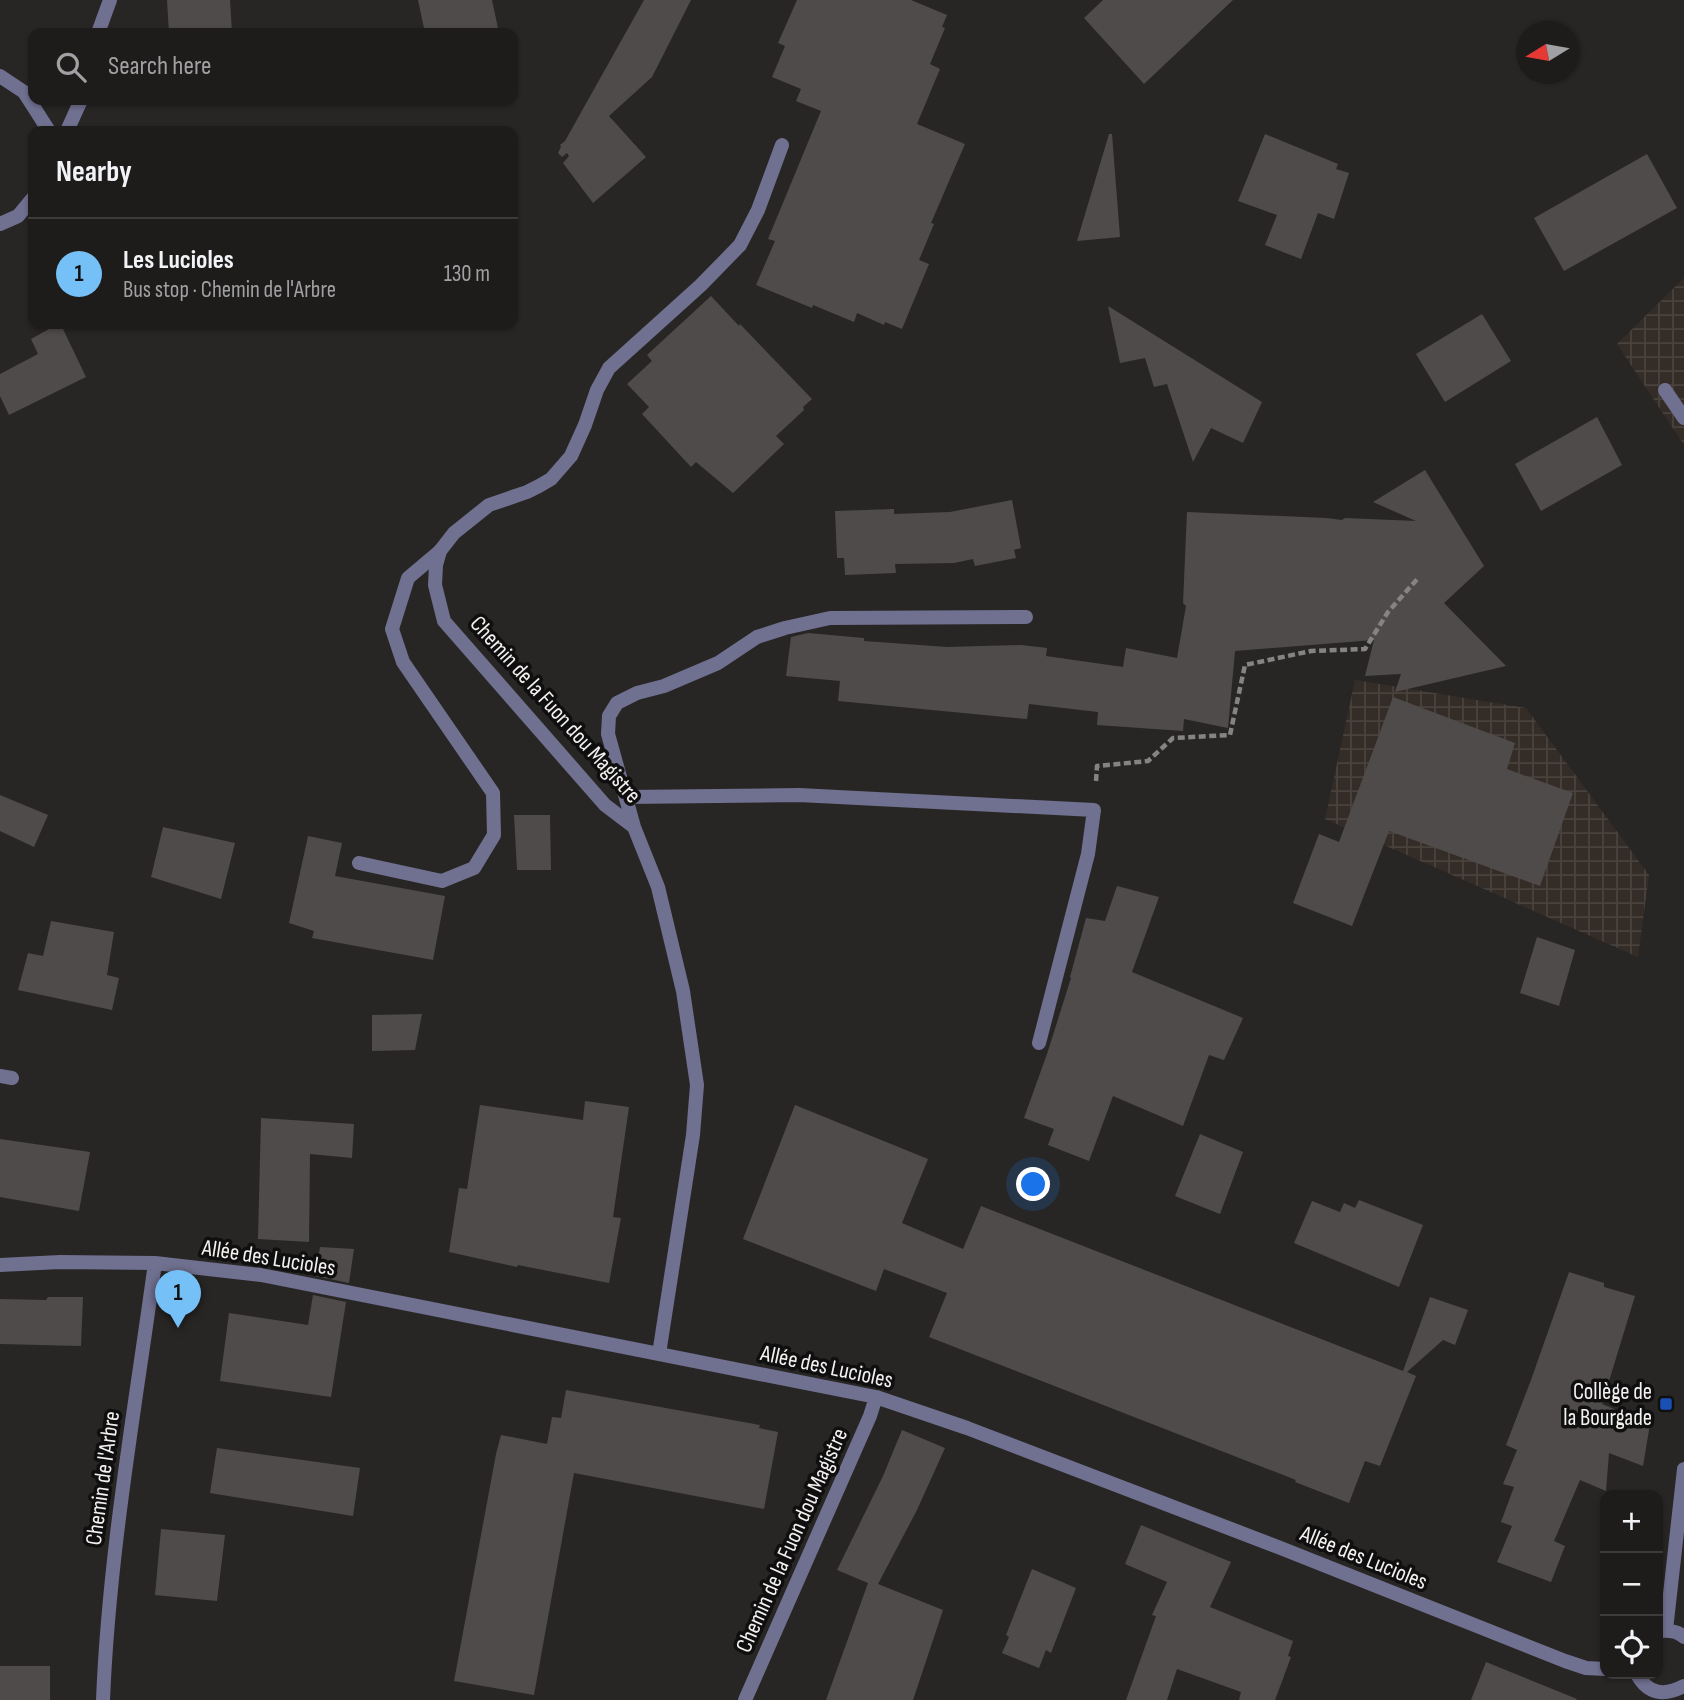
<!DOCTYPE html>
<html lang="en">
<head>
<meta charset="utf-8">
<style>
	:root { --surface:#1e1c1b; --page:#262524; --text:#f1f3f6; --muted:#a1a1a3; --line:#3c3a3a; --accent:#75c0f6 }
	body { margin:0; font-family:"Sofia Sans Condensed",sans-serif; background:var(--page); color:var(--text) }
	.controls { position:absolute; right:21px; bottom:21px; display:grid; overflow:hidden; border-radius:14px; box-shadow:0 2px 5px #0004 }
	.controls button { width:63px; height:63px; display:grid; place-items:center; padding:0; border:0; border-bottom:2px solid var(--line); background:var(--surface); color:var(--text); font:35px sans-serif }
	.compass { position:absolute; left:1516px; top:21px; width:63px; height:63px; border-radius:50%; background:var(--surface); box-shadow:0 2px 5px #0004; rotate:259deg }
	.you { position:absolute; left:1034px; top:1185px; width:24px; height:24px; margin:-18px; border:5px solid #fff; border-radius:50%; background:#1a73e8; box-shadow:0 0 0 10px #1a73e833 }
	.badge { display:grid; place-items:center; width:46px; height:46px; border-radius:50%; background:var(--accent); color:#111; font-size:23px; font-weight:700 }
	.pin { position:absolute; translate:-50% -58px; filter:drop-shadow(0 2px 4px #0008) }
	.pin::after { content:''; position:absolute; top:37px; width:24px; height:21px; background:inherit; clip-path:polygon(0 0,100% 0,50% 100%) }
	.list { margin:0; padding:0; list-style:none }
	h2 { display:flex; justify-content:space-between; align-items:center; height:91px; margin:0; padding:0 28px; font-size:30px }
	h2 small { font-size:23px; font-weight:400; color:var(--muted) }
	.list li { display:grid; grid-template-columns:46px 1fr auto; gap:21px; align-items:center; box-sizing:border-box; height:112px; padding:0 28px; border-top:2px solid var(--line) }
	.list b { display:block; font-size:26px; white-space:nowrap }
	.list p { margin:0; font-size:23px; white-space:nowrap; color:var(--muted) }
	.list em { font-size:23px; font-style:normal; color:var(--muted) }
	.icon { flex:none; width:38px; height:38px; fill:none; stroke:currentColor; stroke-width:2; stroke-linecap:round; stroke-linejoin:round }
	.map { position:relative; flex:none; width:1684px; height:1700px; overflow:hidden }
	.search { position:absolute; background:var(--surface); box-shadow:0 2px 5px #0004; left:28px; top:28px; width:490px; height:77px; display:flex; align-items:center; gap:18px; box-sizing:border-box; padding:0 24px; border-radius:14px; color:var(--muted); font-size:26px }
	.panel { position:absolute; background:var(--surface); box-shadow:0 2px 5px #0004; left:28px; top:126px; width:490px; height:203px; border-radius:14px }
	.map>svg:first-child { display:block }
	.industrial { fill:url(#industrial-grid) }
	.building { fill:#4f4b4a }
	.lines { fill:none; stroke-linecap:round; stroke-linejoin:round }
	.path { stroke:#868483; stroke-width:4.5; stroke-dasharray:7 3.5; stroke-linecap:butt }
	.service { stroke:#707090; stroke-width:14 }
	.minor { stroke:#707090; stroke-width:14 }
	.transit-dot { fill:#1a4fb4; stroke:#100f0f; stroke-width:2.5 }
	.labels { text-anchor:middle; stroke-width:7; stroke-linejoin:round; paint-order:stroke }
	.street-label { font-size:23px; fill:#f4f2f1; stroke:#100f0f }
	.poi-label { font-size:23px; fill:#f4f2f1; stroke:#100f0f; text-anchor:end }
</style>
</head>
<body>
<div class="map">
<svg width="1684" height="1700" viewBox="0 0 1684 1700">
	<defs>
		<pattern id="industrial-grid" width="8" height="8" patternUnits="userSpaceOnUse" patternTransform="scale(1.75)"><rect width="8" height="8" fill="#342c27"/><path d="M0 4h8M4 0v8" fill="none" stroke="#48413c"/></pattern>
	</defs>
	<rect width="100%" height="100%" fill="#282624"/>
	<!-- industrial -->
	<path class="industrial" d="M1684,278V445L1617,344Z
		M1355,680L1526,708L1649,875L1638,957L1325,819Z"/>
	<!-- building -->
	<path class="building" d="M167,0H230L232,33H169Z
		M418,0H492L499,33H425Z
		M644,0H691L652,77L609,116L646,157L593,203L563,163L569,156L567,153L562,157L558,153L561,147L560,145L565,141Z
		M797,0H911L947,15L942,27L945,28L930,64L940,69L917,124L965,144L931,223L934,224L919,260L929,264L902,329L885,322L884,325L857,313L854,322L813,305L812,308L756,285L775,241L768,239L821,111L796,101L801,89L772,77L785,46L778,43Z
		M1103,0H1233L1144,84L1084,18Z
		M1109,134H1112L1120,237L1077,241Z
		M1265,134L1338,164L1336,169L1349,173L1334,219L1318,213L1301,259L1265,245L1277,215L1238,201Z
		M1647,154L1677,208L1564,271L1534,218Z
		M711,296L739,326L740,324L812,399L803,407L804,410L776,436L784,444L733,493L696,462L691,467L642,414L649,407L627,384L652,361L647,355Z
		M1108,306L1262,402L1243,443L1211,428L1193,462L1167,384L1154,387L1145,358L1120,363Z
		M1482,314L1511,361L1445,402L1416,354Z
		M49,329H63L86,377L9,415L0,396V374L38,354L31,339Z
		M1597,417L1622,465L1541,511L1515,464Z
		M1425,470L1484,566L1444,603L1506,666L1395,692L1401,674L1365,676L1374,640L1235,651L1228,728L1184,719L1183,731L1097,725L1098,712L1029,704L1027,719L838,701L840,681L786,676L791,637L808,633L864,638V641L947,647L1021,645L1047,648L1046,656L1123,667L1126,648L1177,658L1186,606L1183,603L1187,512L1326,518L1342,520L1345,518L1416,521L1373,502Z
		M1012,500L1021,548L1014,550L1016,558L975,566L973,559L954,563L895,564L896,573L845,575L844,558H837L835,511L894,509V514L950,512Z
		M1393,697L1515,743L1507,769L1573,793L1540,886L1389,831L1352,926L1293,903L1319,834L1339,842Z
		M0,795L48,815L34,847L0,831Z
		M514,815H550L551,870H517Z
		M163,827L235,843L221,899L151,877Z
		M308,836L342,843L335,876L445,896L433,960L312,938L314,931L289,923Z
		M1117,886L1159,897L1132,972L1243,1018L1224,1060L1209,1055L1183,1126L1113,1096L1089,1161L1048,1145L1054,1129L1024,1118L1047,1054L1071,978L1070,977L1086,918L1105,921Z
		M51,921L114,932L107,975L119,978L112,1010L18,990L28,953L43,956Z
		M1537,937L1575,950L1559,1006L1520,993Z
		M422,1014L415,1050L372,1051V1015Z
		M585,1101L629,1107L613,1217L621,1218L609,1283L518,1265L517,1267L449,1252L459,1188L467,1189L480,1105L583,1120Z
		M795,1105L928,1159L902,1223L963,1249L981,1206L1403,1371L1430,1297L1468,1310L1455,1345L1443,1340L1407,1372L1416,1376L1380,1466L1365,1461L1349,1503L1295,1482L1296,1480L929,1337L947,1293L884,1269L876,1291L743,1239Z
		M261,1118L354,1124L352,1158L310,1154L309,1242L258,1239Z
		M1200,1134L1243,1152L1220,1214L1175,1196Z
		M0,1139L90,1152L79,1211L0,1197Z
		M1359,1200L1423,1225L1399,1287L1294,1243L1312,1201L1340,1212L1344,1203L1355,1208Z
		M320,1247L354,1249L349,1283L315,1276Z
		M1569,1272L1604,1283V1287L1635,1296L1602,1404L1650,1424L1643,1466L1609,1453L1606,1491L1580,1480L1554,1541L1565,1546L1551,1582L1497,1562L1512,1526L1501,1522L1514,1487L1503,1484L1517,1450L1506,1445L1531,1380Z
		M313,1295L346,1302L331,1397L220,1381L229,1313L308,1325Z
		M48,1297H83L81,1346L0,1344V1299L46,1300Z
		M566,1390L760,1425L759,1428L778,1432L764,1509L574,1473L534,1695L454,1681L496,1454L501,1435L547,1444L552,1417L561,1418Z
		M902,1430L945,1448L917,1510L878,1584L943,1610L913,1700H826L868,1583L837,1570L883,1476Z
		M217,1448L360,1468L353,1516L210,1493Z
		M1141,1525L1231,1562L1210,1607L1293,1641L1288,1656L1291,1657L1275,1700H1239L1241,1692L1177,1669L1167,1700H1126L1156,1616L1152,1615L1167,1582L1125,1564Z
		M161,1529L225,1535L217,1601L155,1595Z
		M1032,1569L1076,1588L1051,1653L1046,1650L1039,1668L1002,1653L1009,1637L1006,1635Z
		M1486,1662L1577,1699L1576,1700H1471Z
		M0,1666H50V1700H0Z"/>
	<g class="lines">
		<!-- path -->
		<path class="path" d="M1096,781L1097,766L1148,761L1173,738L1230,735L1245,665L1311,651L1365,649L1388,612L1419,577"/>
		<!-- service -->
		<path class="service" d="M626,797L799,795L1094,810L1088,854L1039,1043
			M359,863L442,881L474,868L494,835L493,793L403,662L392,629L408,578L440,551"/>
		<!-- minor -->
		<path class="minor" d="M98,33L110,0
			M0,76L24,92L49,131
			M67,131L81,100
			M0,224L18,216L33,198
			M1665,390L1684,418
			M634,827L608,734L609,716L617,703L637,693L664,686L718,663L757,637L785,628L830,618L1026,617
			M0,1076L12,1078
			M0,1265L60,1262L155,1263L261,1275L876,1397L967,1428L1278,1547L1565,1661L1586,1668L1605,1669
			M659,1354L693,1135L697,1085L683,991L658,887L634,827L605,805L444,621L435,585L436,565L440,551L454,533L489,505L527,492L539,486L551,479L571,456L585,425L597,390L609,368L701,285L740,245L758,210L782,145
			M1666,1630L1684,1469
			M1659,1631C1668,1630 1678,1631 1684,1637
			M1637,1674C1648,1695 1665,1696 1684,1686
			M103,1700C109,1553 135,1409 155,1263
			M745,1700L870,1416L876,1397"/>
	</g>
	<!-- markers -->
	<rect class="transit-dot" x="1659" y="1397" width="14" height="14" rx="3.5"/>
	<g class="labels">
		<!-- street labels -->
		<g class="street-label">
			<text transform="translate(556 709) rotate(48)" y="8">Chemin de la Fuon dou Magistre</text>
			<text transform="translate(269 1257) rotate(9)" y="8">Allée des Lucioles</text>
			<text transform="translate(827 1366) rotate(12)" y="8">Allée des Lucioles</text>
			<text transform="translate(102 1478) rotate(-82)" y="8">Chemin de l'Arbre</text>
			<text transform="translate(791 1540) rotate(-66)" y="8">Chemin de la Fuon dou Magistre</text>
			<text transform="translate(1364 1557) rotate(22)" y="8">Allée des Lucioles</text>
		</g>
		<!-- poi labels -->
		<g class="poi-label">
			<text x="1652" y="1399">Collège de<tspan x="1652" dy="26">la Bourgade</tspan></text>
		</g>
	</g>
</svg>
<div class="controls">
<button>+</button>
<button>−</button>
<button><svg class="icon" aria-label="locate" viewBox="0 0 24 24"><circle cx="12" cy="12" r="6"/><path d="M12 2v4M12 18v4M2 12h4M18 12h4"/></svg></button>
</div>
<svg class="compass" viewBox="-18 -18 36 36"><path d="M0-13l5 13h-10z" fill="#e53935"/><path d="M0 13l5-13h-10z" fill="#a1a1a3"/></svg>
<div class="you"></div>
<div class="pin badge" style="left:178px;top:1328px">1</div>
<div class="search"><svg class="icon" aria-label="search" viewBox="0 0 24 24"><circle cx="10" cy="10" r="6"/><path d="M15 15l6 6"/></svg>Search here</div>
<section class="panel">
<h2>Nearby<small></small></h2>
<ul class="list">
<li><span class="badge">1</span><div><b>Les Lucioles</b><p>Bus stop · Chemin de l'Arbre</p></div><em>130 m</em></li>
</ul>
</section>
</div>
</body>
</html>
